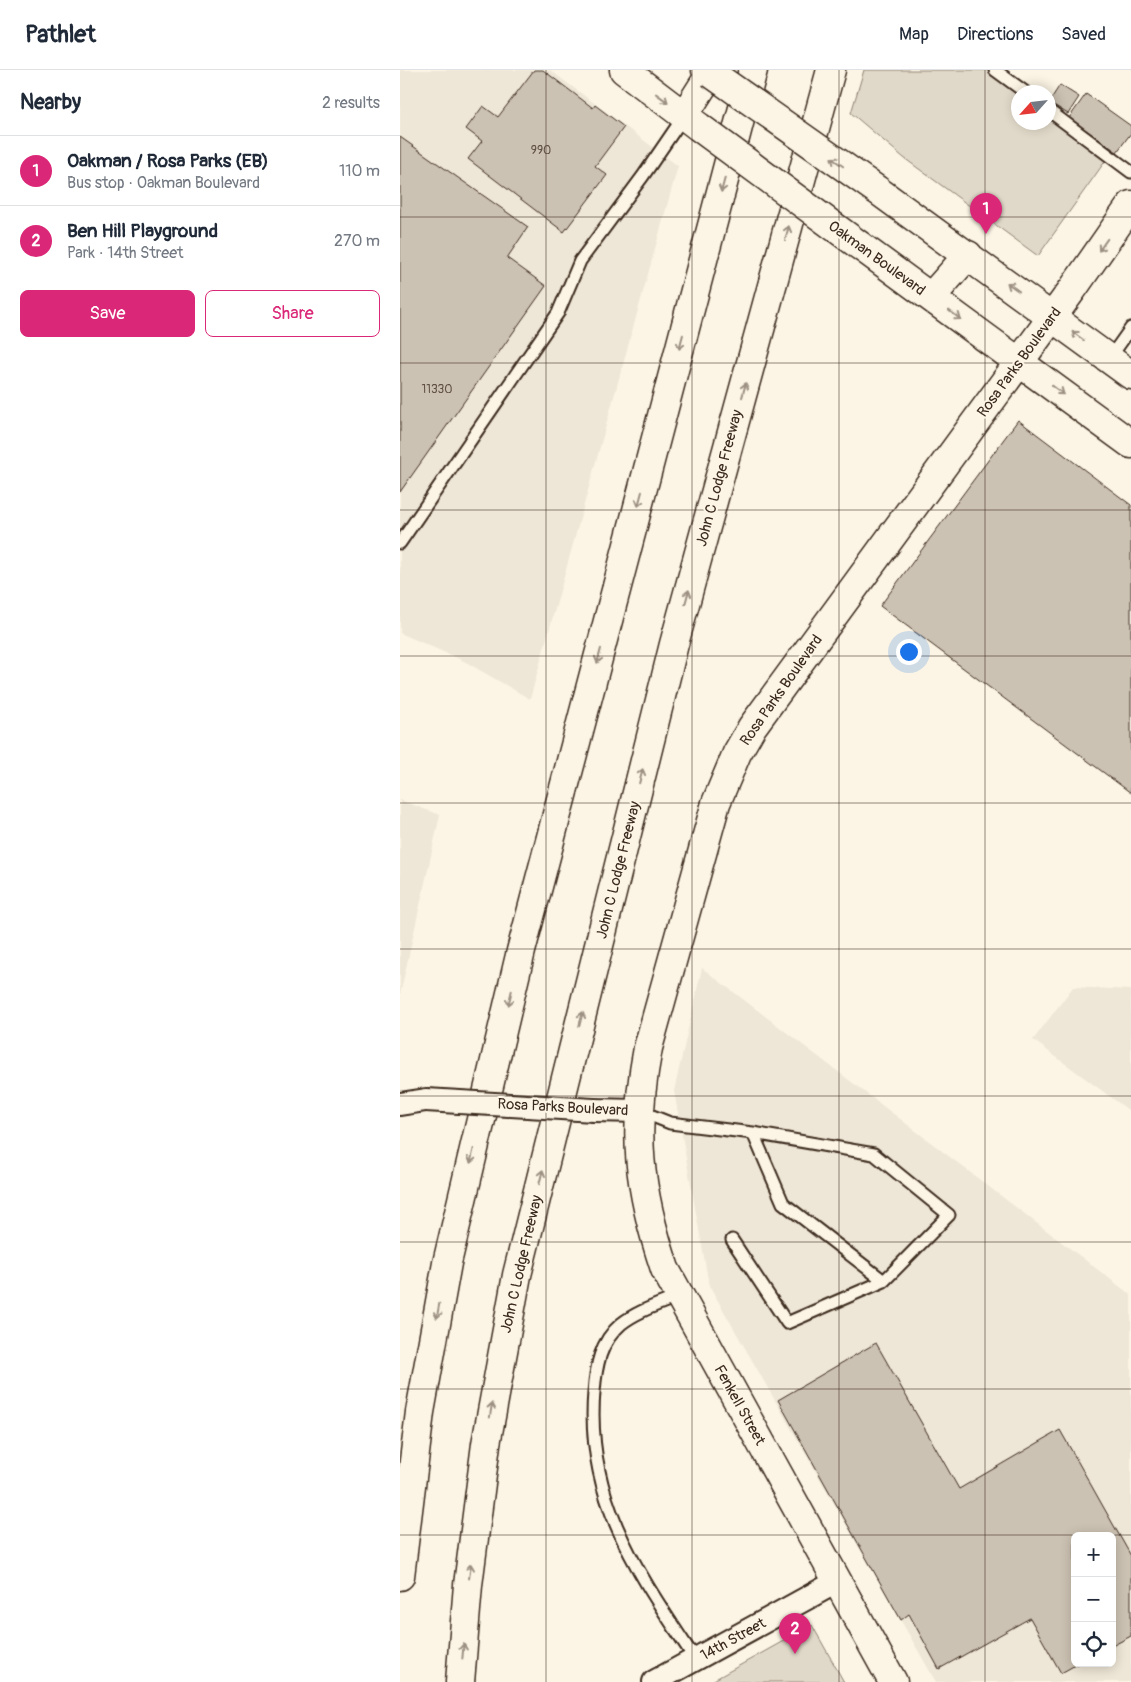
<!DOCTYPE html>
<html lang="en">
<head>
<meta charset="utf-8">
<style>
	:root { --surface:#fff; --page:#f6f6f7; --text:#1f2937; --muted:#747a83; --line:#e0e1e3; --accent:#db2777 }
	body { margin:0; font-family:Pangolin,sans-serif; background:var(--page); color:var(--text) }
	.controls { position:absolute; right:15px; bottom:15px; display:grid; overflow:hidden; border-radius:8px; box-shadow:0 2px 12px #0003 }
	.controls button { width:45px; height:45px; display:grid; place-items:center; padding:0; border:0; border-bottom:1px solid var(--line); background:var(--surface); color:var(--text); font:25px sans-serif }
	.compass { position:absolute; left:611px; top:15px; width:45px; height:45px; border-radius:50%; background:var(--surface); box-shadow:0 2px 12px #0003; rotate:243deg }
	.you { position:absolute; left:508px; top:581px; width:18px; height:18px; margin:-12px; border:4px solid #fff; border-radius:50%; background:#1a73e8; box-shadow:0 0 0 8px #1a73e833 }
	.badge { display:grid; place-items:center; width:32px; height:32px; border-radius:50%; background:var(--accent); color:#fff; font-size:16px; font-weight:700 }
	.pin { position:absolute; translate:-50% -41px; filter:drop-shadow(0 1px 2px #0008) }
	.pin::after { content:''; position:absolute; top:26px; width:18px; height:15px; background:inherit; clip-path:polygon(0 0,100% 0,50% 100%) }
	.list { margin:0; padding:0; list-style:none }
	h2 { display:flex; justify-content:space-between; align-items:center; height:65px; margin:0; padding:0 20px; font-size:21px }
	h2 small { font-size:16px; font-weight:400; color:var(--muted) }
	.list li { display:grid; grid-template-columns:32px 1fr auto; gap:15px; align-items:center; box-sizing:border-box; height:70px; padding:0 20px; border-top:1px solid var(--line) }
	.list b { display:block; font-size:19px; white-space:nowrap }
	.list p { margin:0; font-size:16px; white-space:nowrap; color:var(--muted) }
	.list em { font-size:16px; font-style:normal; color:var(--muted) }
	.actions { display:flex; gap:10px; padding:15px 20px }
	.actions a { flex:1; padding:11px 0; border:1px solid var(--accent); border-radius:8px; text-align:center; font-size:18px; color:var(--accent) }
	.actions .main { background:var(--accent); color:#fff }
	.icon { flex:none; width:28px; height:28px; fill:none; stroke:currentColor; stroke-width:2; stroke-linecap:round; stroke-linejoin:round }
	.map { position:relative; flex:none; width:731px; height:1612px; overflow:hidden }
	header { display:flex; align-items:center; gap:30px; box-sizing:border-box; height:70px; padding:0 25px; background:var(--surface); border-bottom:1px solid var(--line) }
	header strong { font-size:24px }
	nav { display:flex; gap:28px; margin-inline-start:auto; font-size:18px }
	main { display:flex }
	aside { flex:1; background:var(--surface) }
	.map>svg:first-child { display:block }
	.built { fill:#eee6d6; fill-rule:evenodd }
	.green { fill:#e0d8c8; stroke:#8e8173 }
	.building { fill:#ccc2b3; stroke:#3b2a1e }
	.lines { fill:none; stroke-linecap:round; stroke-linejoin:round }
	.lane-casing { stroke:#3b2a1e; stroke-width:15 }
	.street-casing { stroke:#3b2a1e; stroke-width:26 }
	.secondary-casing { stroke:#3b2a1e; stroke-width:31 }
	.highway-casing { stroke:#3b2a1e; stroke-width:31 }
	.lane { stroke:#fcf5e5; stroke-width:11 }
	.street { stroke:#fcf5e5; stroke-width:22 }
	.secondary { stroke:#fcf5e5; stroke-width:28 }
	.highway { stroke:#fcf5e5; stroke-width:28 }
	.street-bridge-casing { stroke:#3b2a1e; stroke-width:26; stroke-linecap:butt }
	.secondary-bridge-casing { stroke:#3b2a1e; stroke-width:31; stroke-linecap:butt }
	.street-bridge { stroke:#fcf5e5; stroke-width:22 }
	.secondary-bridge { stroke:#fcf5e5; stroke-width:28 }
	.oneway { stroke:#9c9082 }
	.grid { fill:none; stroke:#3b2a1e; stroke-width:1; stroke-opacity:0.55 }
	.labels { text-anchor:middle; stroke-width:4; stroke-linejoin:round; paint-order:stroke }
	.number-label { font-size:12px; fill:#5f5043 }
	.street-label { font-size:15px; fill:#3b2a1e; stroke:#fcf5e5 }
</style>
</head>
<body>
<header>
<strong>Pathlet</strong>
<nav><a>Map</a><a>Directions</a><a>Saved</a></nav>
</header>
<main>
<aside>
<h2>Nearby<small>2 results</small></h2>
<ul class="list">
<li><span class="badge">1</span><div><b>Oakman / Rosa Parks (EB)</b><p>Bus stop · Oakman Boulevard</p></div><em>110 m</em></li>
<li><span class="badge">2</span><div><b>Ben Hill Playground</b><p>Park · 14th Street</p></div><em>270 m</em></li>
</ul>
<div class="actions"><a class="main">Save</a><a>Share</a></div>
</aside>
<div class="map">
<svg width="731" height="1612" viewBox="0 0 731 1612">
	<rect width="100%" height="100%" fill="#fcf5e5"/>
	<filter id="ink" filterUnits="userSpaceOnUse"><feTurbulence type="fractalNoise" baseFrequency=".02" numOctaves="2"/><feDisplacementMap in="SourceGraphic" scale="10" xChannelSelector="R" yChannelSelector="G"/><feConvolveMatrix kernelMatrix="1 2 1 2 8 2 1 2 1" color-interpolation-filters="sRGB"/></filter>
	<g filter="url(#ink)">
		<!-- built -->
		<path class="built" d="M0,0H150L278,96L130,629L64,591L0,563Z
			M0,730L40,745L0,925Z
			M302,898L731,1225V1612H536L309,1215L274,1021ZM675,1466H712V1593H675Z
			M673,917L731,920V1042L633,970Z"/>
		<!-- green -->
		<path class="green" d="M464,0H589L618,23V52H648L649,46L706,90L638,186L504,88L451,43Z
			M412,1555L444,1612H310Z"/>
		<!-- building -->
		<path class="building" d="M134,0H143L193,38L195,35L224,57L195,96L207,105L164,162L68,89L82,71L66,59L83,36L98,47Z
			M660,15L679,27L668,44L649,32Z
			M686,24L731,56V63L717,82L669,48Z
			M0,67L128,157L107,188L146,216L0,422Z
			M618,350L731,435V723L480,536Z
			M476,1273L559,1419L660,1360L731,1486V1566L712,1576V1466H675V1593H679L661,1603L630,1548L539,1599L509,1544L501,1550L378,1330Z"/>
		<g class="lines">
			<defs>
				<path id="lane" d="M595,0L625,22
					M648,40L731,102
					M709,289L731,258
					M0,473L158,243L180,191L243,106L284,46
					M240,1041L270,1053L353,1063L474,1084L549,1145L484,1211L383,1133L353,1063
					M332,1170L387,1253L484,1211
					M279,1226C260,1234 237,1241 221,1254C200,1272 196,1296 194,1322C185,1430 239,1504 295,1589"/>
				<path id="street" d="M0,1034L26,1030
					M194,1040L239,1041
					M254,1612L438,1511"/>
				<path id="secondary" d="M224,0L299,57
					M285,44L311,3L306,0
					M477,120L731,305
					M459,175L731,374
					M531,227L568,185
					M493,1612L265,1199C238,1119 232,1061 248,978L316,733L337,683L352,657L672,220L731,135"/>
				<path id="highway" d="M0,1506L20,1342L47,1193L121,881L353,0
					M60,1612L68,1515L86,1374L117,1205L274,574L431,0"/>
			</defs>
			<!-- lane casing -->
			<use href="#lane" class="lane-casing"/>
			<!-- street casing -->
			<use href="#street" class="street-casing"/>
			<!-- secondary casing -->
			<use href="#secondary" class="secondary-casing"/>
			<!-- highway casing -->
			<use href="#highway" class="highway-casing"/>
			<!-- lane -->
			<use href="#lane" class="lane"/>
			<!-- street -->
			<use href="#street" class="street"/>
			<!-- secondary -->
			<use href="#secondary" class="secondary"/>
			<!-- highway -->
			<use href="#highway" class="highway"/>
			<defs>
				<path id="street-bridge" d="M26,1030L194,1040"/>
				<path id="secondary-bridge" d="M311,3L477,120
					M299,57L459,175"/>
			</defs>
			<!-- street-bridge casing -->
			<use href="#street-bridge" class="street-bridge-casing"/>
			<!-- secondary-bridge casing -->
			<use href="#secondary-bridge" class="secondary-bridge-casing"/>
			<!-- street-bridge -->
			<use href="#street-bridge" class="street-bridge"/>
			<!-- secondary-bridge -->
			<use href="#secondary-bridge" class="secondary-bridge"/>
		</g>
		<!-- one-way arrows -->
		<defs><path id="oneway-shaft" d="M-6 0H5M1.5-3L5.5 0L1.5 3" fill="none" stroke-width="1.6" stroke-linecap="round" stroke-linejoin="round" transform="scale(1.25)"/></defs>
		<g class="oneway">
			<use href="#oneway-shaft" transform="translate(262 28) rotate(36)"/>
			<use href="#oneway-shaft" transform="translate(437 92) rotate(-145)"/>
			<use href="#oneway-shaft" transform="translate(323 115) rotate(105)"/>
			<use href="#oneway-shaft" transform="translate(387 163) rotate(-75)"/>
			<use href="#oneway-shaft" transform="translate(703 175) rotate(125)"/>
			<use href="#oneway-shaft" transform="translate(613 217) rotate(-144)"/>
			<use href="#oneway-shaft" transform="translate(555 245) rotate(36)"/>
			<use href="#oneway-shaft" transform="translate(678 266) rotate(-143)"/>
			<use href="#oneway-shaft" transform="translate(281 272) rotate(105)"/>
			<use href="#oneway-shaft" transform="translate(344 320) rotate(-75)"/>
			<use href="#oneway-shaft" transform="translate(658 320) rotate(37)"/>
			<use href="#oneway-shaft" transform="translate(240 429) rotate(105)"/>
			<use href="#oneway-shaft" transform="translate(287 527) rotate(-75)"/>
			<use href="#oneway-shaft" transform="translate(199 586) rotate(105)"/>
			<use href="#oneway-shaft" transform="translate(241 706) rotate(-76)"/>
			<use href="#oneway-shaft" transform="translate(110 928) rotate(103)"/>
			<use href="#oneway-shaft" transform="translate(181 949) rotate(-76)"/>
			<use href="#oneway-shaft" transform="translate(72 1086) rotate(103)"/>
			<use href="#oneway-shaft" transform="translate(141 1107) rotate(-76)"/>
			<use href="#oneway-shaft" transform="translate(38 1241) rotate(100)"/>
			<use href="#oneway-shaft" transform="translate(91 1340) rotate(-81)"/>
			<use href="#oneway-shaft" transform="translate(70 1501) rotate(-83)"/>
			<use href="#oneway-shaft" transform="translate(63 1581) rotate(-85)"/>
		</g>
	</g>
	<!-- grid -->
	<path class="grid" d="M146,0V1612M292,0V1612M439,0V1612M585,0V1612M0,147H731M0,293H731M0,440H731M0,586H731M0,733H731M0,879H731M0,1026H731M0,1172H731M0,1319H731M0,1465H731"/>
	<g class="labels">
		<!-- number labels -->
		<g class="number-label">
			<text x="141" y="84">990</text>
			<text x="37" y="323">11330</text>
		</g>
		<!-- street labels -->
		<g class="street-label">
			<text transform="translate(477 188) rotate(36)" y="5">Oakman Boulevard</text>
			<text transform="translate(619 292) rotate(-54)" y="5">Rosa Parks Boulevard</text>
			<text transform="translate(319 408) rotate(-75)" y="5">John C Lodge Freeway</text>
			<text transform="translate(381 620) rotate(-55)" y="5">Rosa Parks Boulevard</text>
			<text transform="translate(218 800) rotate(-76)" y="5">John C Lodge Freeway</text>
			<text transform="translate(163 1037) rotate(3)" y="5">Rosa Parks Boulevard</text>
			<text transform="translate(121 1194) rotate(-77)" y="5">John C Lodge Freeway</text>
			<text transform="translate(340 1335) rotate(61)" y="5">Fenkell Street</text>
			<text transform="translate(333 1569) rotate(-29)" y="5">14th Street</text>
		</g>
	</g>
</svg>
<div class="controls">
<button>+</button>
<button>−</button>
<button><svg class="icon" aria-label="locate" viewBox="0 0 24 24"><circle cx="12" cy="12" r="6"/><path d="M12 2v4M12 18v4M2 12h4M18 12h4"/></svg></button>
</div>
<svg class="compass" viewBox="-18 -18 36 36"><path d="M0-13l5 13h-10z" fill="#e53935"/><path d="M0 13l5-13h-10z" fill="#747a83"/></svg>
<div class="you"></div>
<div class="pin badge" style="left:586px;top:164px">1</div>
<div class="pin badge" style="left:395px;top:1584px">2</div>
</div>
</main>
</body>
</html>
